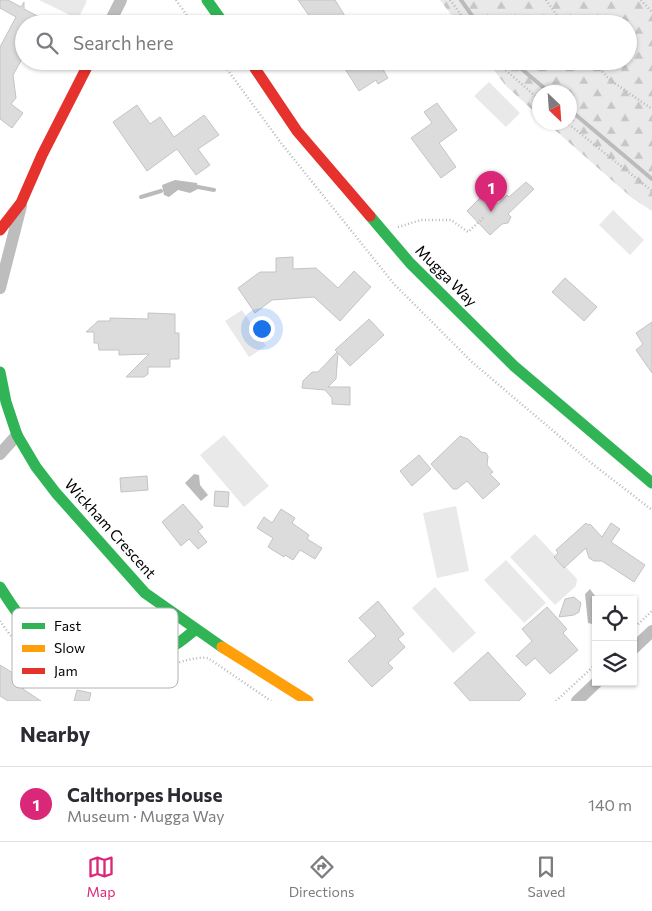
<!DOCTYPE html>
<html lang="en">
<head>
<meta charset="utf-8">
<style>
	:root { --surface:#fff; --page:#f7f7f7; --text:#2b2b33; --muted:#7c7c81; --line:#e1e1e2; --accent:#db2777 }
	body { margin:0; font-family:Commissioner,sans-serif; background:var(--page); color:var(--text) }
	.controls { position:absolute; right:15px; bottom:15px; display:grid; overflow:hidden; border-radius:0px; box-shadow:0 1px 4px #0004 }
	.controls button { width:45px; height:45px; display:grid; place-items:center; padding:0; border:0; border-bottom:1px solid var(--line); background:var(--surface); color:var(--text); font:25px sans-serif }
	.compass { position:absolute; left:532px; top:85px; width:45px; height:45px; border-radius:50%; background:var(--surface); box-shadow:0 1px 4px #0004; rotate:155deg }
	.you { position:absolute; left:261px; top:328px; width:18px; height:18px; margin:-12px; border:4px solid #fff; border-radius:50%; background:#1a73e8; box-shadow:0 0 0 8px #1a73e833 }
	.badge { display:grid; place-items:center; width:32px; height:32px; border-radius:50%; background:var(--accent); color:#fff; font-size:16px; font-weight:700 }
	.pin { position:absolute; translate:-50% -41px; filter:drop-shadow(0 1px 2px #0008) }
	.pin::after { content:''; position:absolute; top:26px; width:18px; height:15px; background:inherit; clip-path:polygon(0 0,100% 0,50% 100%) }
	.list { margin:0; padding:0; list-style:none }
	h2 { display:flex; justify-content:space-between; align-items:center; height:65px; margin:0; padding:0 20px; font-size:21px }
	h2 small { font-size:16px; font-weight:400; color:var(--muted) }
	.list li { display:grid; grid-template-columns:32px 1fr auto; gap:15px; align-items:center; box-sizing:border-box; height:75px; padding:0 20px; border-top:1px solid var(--line) }
	.list b { display:block; font-size:19px; white-space:nowrap }
	.list p { margin:0; font-size:16px; white-space:nowrap; color:var(--muted) }
	.list em { font-size:16px; font-style:normal; color:var(--muted) }
	.icon { flex:none; width:28px; height:28px; fill:none; stroke:currentColor; stroke-width:2; stroke-linecap:round; stroke-linejoin:round }
	.map { position:relative; flex:none; width:652px; height:701px; overflow:hidden }
	.search { position:absolute; background:var(--surface); box-shadow:0 1px 4px #0004; left:15px; right:15px; top:15px; height:55px; display:flex; align-items:center; gap:12px; box-sizing:border-box; padding:0 18px; border-radius:28px; color:var(--muted); font-size:19px }
	.sheet { height:140px; background:var(--surface) }
	nav { display:flex; justify-content:space-around; align-items:center; box-sizing:border-box; height:70px; border-top:1px solid var(--line); background:var(--surface); font-size:14px; color:var(--muted) }
	nav a { display:grid; justify-items:center; gap:2px }
	nav .on { color:var(--accent) }
	.map>svg:first-child { display:block }
	.forest { fill:url(#forest-firs) }
	.pitch { fill:#e9e9e9 }
	.water { fill:#bbb }
	.lines { fill:none; stroke-linecap:round; stroke-linejoin:round }
	.stream { stroke:#bbb; stroke-width:4 }
	.building { fill:#dcdcdc; stroke:#c4c4c4 }
	.path { stroke:#b8b8b8; stroke-width:2.5; stroke-dasharray:1 2.5; stroke-linecap:butt }
	.street { stroke:#bdbdbd; stroke-width:12 }
	.fast { stroke:#30b455; stroke-width:11 }
	.slow { stroke:#ff9f0a; stroke-width:11 }
	.jam { stroke:#e5322d; stroke-width:11 }
	.labels { text-anchor:middle; stroke-width:4.5; stroke-linejoin:round; paint-order:stroke }
	.street-label { font-size:15px; fill:#000; stroke:#fff }
	.key { fill:#fff; stroke:#b2b2b2; stroke-width:1 }
	.key-label { font-size:14px; fill:#000 }
</style>
</head>
<body>
<div class="map">
<svg width="652" height="701" viewBox="0 0 652 701">
	<defs>
		<pattern id="forest-firs" width="22" height="20" patternUnits="userSpaceOnUse" patternTransform="scale(1.25)"><rect width="22" height="20" fill="#e9e9e9"/><path d="M5 1l3.5 6h-7zM16 11l3.5 6h-7z" fill="#c6c6c6"/></pattern>
	</defs>
	<rect width="100%" height="100%" fill="#fff"/>
	<!-- forest -->
	<path class="forest" d="M440,0H652V211L632,198L547,123L570,122V92H540L539,116L506,86L487,61H628V24H458Z"/>
	<!-- pitch -->
	<path class="pitch" d="M39,0H85L87,1L78,19Z
		M489,82L520,113L506,127L474,96Z
		M613,210L644,240L630,255L599,225Z
		M242,310L266,346L249,357L225,321Z
		M224,435L269,486L244,507L200,455Z
		M456,506L469,571L437,578L423,513Z
		M535,534L577,579L576,586L555,605L510,557Z
		M506,560L546,603L524,623L484,580Z
		M435,587L476,633L453,653L412,608Z"/>
	<!-- water -->
	<path class="water" d="M175,180L197,183L198,189L190,193L178,190L169,197L164,195L162,185Z
		M194,474L199,475L200,485L208,495L201,501L185,483Z
		M590,589L598,600H596V625L588,623L585,594Z"/>
	<g class="lines">
		<!-- stream -->
		<path class="stream" d="M461,0L478,24
			M512,61L549,92
			M570,110L652,179
			M198,187L214,190
			M141,197L161,191"/>
	</g>
	<!-- building -->
	<path class="building" d="M0,0H8L21,7L24,2V9L53,24H24V55L13,75L16,98L11,104L23,113L12,128L0,119V47L16,17L0,8Z
		M298,0H335L350,24H315Z
		M340,61H360L363,65L369,61H378L388,78L378,84L376,80L359,91Z
		M437,103L457,130L439,143L456,167L441,178L411,138L432,123L424,112Z
		M137,105L150,124L160,117L174,137L204,115L219,135L198,149L210,165L196,175L177,149L147,171L113,122Z
		M526,182L534,189L508,214L511,217L508,223L502,224L490,235L467,211L486,192L498,204L507,195L509,197Z
		M293,257V269L316,268L338,288L354,271L371,287L340,321L314,297L272,300L255,313L238,288L260,272H276V258Z
		M565,278L597,307L584,321L552,292Z
		M148,313L175,314V333H179V359H170V367H148V374L144,377H126L149,354L119,355V350H99L98,343H94V332H86L98,321H110V318L148,319Z
		M369,319L384,335L350,366L338,353L336,379L328,387H350V405L332,404V398L325,390L302,388L303,381L312,372H318L337,352L335,350Z
		M652,322V373L636,350L643,344L636,333Z
		M460,436L468,439L481,452L486,453L488,456L487,465L493,472L490,474L500,484L483,499L467,481L457,489H453L431,464Z
		M419,455L431,469L412,486L400,471Z
		M147,476L148,490L121,492L120,478Z
		M215,491L229,492L228,507L214,506Z
		M183,504L203,527L198,531L207,542L198,549L189,539L181,546L162,522Z
		M281,509L295,518L292,523L309,535L307,539L322,548L315,559L300,550L293,560L285,555L284,557L268,547L273,538L257,528L264,517L272,523Z
		M586,523L588,525L590,524L602,537L611,523L620,529L611,542L645,565L634,582L602,561H594L589,558L586,548L564,568L554,557L558,553L556,550Z
		M574,597L581,603L579,612L574,615L559,617L565,599Z
		M378,601L404,634L398,639L405,647L388,663L393,668L372,687L348,661L376,636L359,618Z
		M547,607L567,629L563,633L578,650L550,674L535,658L526,666L516,656L532,641L522,629Z
		M488,652L526,694L519,701H470L454,683Z
		M19,664L29,670L22,680L27,683L23,689L41,701H8L0,696V665L13,673Z
		M77,690L91,693L89,701H74Z"/>
	<g class="lines">
		<!-- path -->
		<path class="path" d="M176,0L193,24
			M450,0L468,24
			M546,0L563,24
			M641,0L652,12
			M221,61L281,143L394,284L473,363L590,462L652,510
			M495,61L540,100
			M593,61L610,80L652,109
			M566,122L652,191
			M398,227L421,220H451L468,232L483,218
			M0,621C5,628 11,637 17,642C44,667 109,684 145,675C165,669 187,656 208,658L271,701
			M633,629L652,611
			M556,701L596,664"/>
		<!-- street -->
		<path class="street" d="M109,24L121,0
			M0,288L21,206
			M0,454L17,435
			M633,649L652,631
			M577,701L597,682"/>
		<!-- fast -->
		<path class="fast" d="M207,0L224,24
			M370,216L410,263L514,366L652,483
			M0,372L6,402L17,435L36,467L56,493L145,593L222,647
			M0,587C9,601 17,615 30,626C69,660 127,668 173,646C181,642 188,635 195,630"/>
		<!-- slow -->
		<path class="slow" d="M222,647L308,701"/>
		<!-- jam -->
		<path class="jam" d="M250,61L297,131L370,216
			M0,230L21,203L42,155L90,61"/>
	</g>
	<g class="labels">
		<!-- street labels -->
		<g class="street-label">
			<text transform="translate(446 276) rotate(45)" y="5">Mugga Way</text>
			<text transform="translate(110 529) rotate(48)" y="5">Wickham Crescent</text>
		</g>
	</g>
	<!-- legend -->
	<rect x="12" y="608" width="166" height="80" rx="8" class="key"/>
	<rect x="22" y="623" width="23" height="6" fill="#30b455"/>
	<rect x="22" y="645" width="23" height="7" fill="#ff9f0a"/>
	<rect x="22" y="668" width="23" height="6" fill="#e5322d"/>
	<g class="key-label">
		<text x="54" y="631">Fast</text>
		<text x="54" y="653">Slow</text>
		<text x="54" y="676">Jam</text>
	</g>
</svg>
<div class="controls">
<button><svg class="icon" aria-label="locate" viewBox="0 0 24 24"><circle cx="12" cy="12" r="6"/><path d="M12 2v4M12 18v4M2 12h4M18 12h4"/></svg></button>
<button><svg class="icon" aria-label="layers" viewBox="0 0 24 24"><path d="M12 4l9 5-9 5-9-5zM3 14l9 5 9-5"/></svg></button>
</div>
<svg class="compass" viewBox="-18 -18 36 36"><path d="M0-13l5 13h-10z" fill="#e53935"/><path d="M0 13l5-13h-10z" fill="#7c7c81"/></svg>
<div class="you"></div>
<div class="pin badge" style="left:491px;top:212px">1</div>
<div class="search"><svg class="icon" aria-label="search" viewBox="0 0 24 24"><circle cx="10" cy="10" r="6"/><path d="M15 15l6 6"/></svg>Search here</div>
</div>
<section class="sheet">
<h2>Nearby<small></small></h2>
<ul class="list">
<li><span class="badge">1</span><div><b>Calthorpes House</b><p>Museum · Mugga Way</p></div><em>140 m</em></li>
</ul>
</section>
<nav>
<a class="on"><svg class="icon" aria-label="map" viewBox="0 0 24 24"><path d="M3 6l6-2 6 2 6-2v14l-6 2-6-2-6 2zM9 4v14M15 6v14"/></svg>Map</a>
<a><svg class="icon" aria-label="directions" viewBox="0 0 24 24"><path d="M12 3l9 9-9 9-9-9zM9 14v-3h6M13 9l2 2-2 2"/></svg>Directions</a>
<a><svg class="icon" aria-label="saved" viewBox="0 0 24 24"><path d="M7 4h10v16l-5-4-5 4z"/></svg>Saved</a>
</nav>
</body>
</html>
